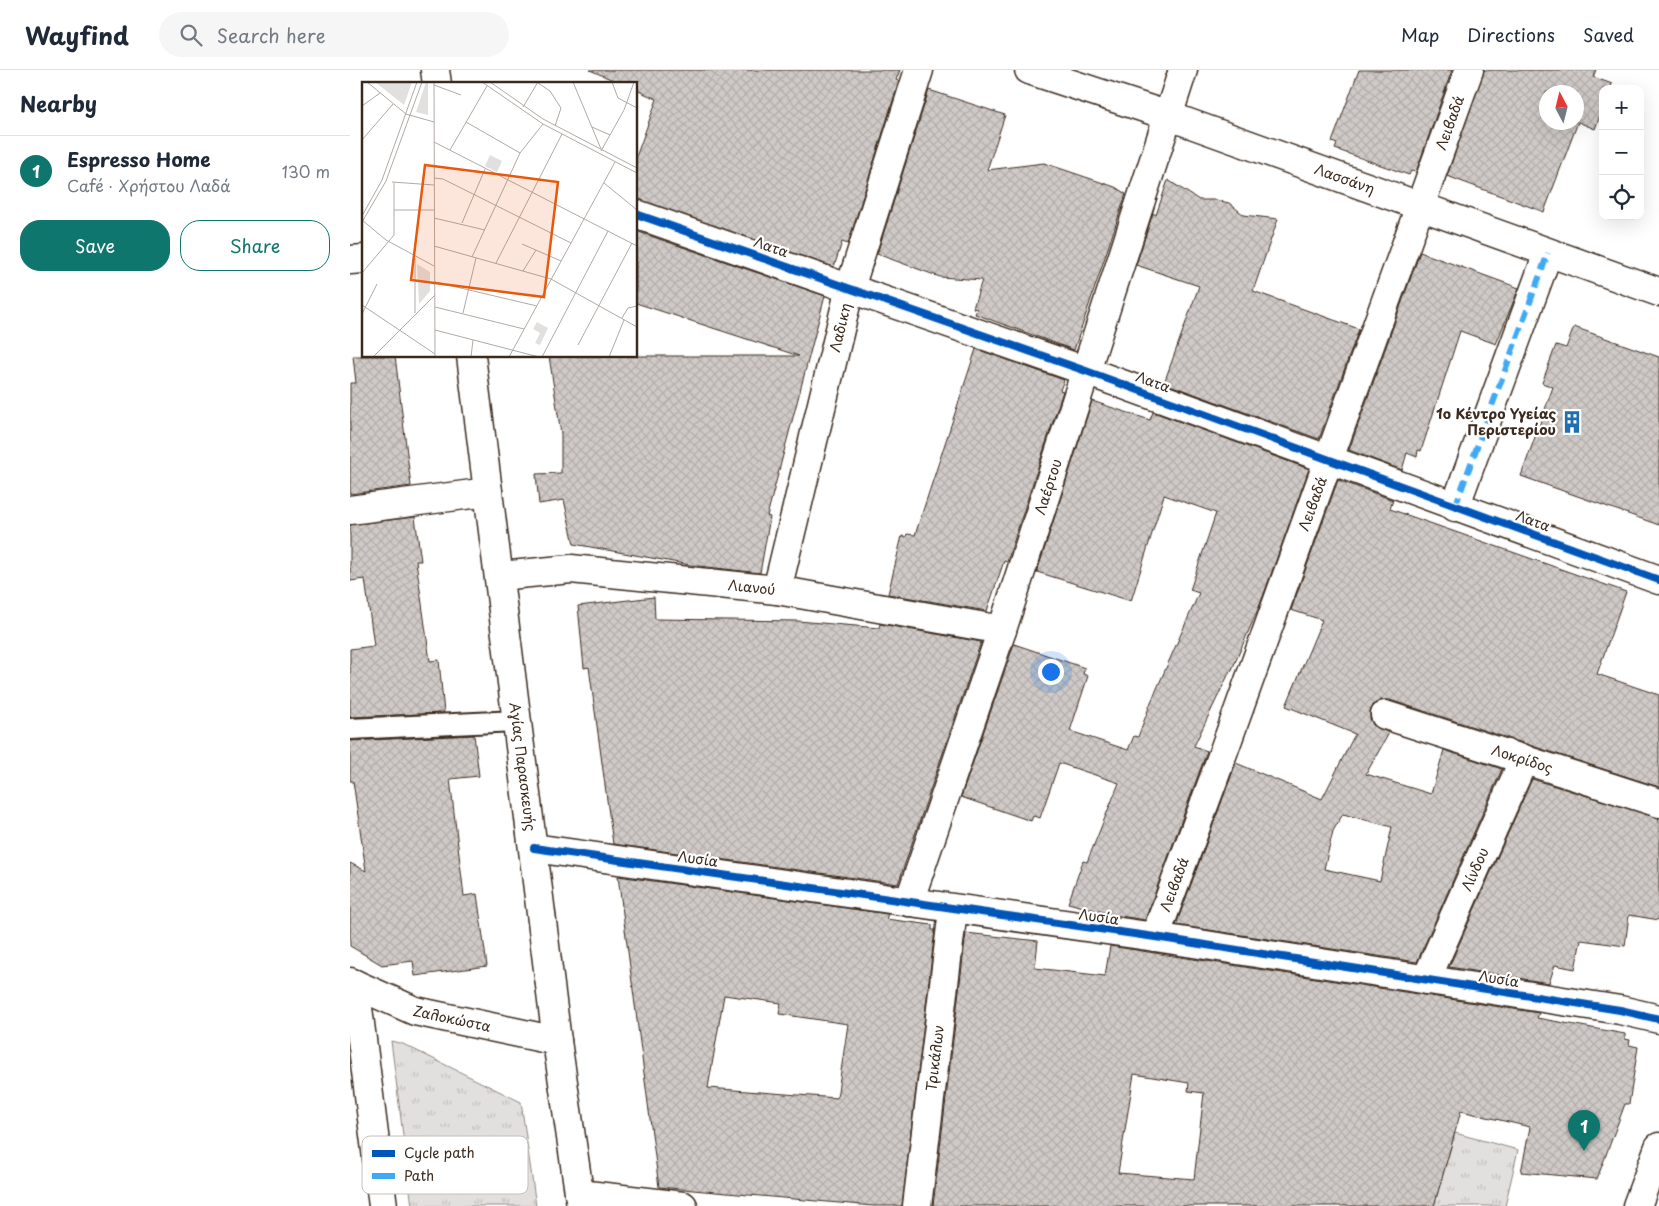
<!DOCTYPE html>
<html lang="en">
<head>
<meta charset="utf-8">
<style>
	:root { --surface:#fff; --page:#f6f6f7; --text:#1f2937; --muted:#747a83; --line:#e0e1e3; --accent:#0f766e }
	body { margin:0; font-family:"Playpen Sans",sans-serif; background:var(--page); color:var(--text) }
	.controls { position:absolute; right:15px; top:15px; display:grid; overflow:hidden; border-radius:10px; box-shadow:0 5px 20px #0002 }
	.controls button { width:45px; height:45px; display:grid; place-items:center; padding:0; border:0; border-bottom:1px solid var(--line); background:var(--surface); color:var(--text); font:25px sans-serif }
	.compass { position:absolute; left:1189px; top:15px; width:45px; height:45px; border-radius:50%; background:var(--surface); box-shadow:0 5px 20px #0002; rotate:353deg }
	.you { position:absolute; left:700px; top:601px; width:18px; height:18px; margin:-12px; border:4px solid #fff; border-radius:50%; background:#1a73e8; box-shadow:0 0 0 8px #1a73e833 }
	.badge { display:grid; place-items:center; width:32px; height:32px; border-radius:50%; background:var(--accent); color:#fff; font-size:16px; font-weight:700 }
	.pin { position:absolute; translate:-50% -41px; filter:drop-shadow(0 1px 2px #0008) }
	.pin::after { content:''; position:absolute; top:26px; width:18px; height:15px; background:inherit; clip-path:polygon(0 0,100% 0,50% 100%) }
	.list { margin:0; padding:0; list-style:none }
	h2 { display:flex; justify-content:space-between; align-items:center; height:65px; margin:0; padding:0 20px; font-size:21px }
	h2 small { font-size:16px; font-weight:400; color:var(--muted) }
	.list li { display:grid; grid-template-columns:32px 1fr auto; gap:15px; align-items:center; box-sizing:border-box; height:70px; padding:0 20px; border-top:1px solid var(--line) }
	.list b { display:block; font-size:19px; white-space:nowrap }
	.list p { margin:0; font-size:16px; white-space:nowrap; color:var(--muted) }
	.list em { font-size:16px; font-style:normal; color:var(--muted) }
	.actions { display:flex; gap:10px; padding:15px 20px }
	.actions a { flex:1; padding:11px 0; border:1px solid var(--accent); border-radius:20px; text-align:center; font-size:18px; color:var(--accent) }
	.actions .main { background:var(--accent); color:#fff }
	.icon { flex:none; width:28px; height:28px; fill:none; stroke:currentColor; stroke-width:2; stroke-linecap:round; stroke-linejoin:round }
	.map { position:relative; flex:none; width:1309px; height:1136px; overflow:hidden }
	header { display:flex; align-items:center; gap:30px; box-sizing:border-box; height:70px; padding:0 25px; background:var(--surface); border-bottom:1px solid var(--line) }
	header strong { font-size:24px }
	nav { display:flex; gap:28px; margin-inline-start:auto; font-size:18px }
	.search { width:350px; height:45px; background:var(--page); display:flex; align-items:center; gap:12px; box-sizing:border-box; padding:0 18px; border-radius:28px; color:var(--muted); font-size:19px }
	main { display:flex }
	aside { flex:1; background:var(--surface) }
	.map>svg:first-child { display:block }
	.grass { fill:url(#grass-tufts); stroke:#8e857e }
	.building { fill:url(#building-cross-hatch); stroke:#3b2a1e; fill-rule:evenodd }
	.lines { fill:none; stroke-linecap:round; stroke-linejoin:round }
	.lane-casing { stroke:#3b2a1e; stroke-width:24 }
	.street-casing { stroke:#3b2a1e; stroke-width:31 }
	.lane { stroke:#fff; stroke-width:20 }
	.street { stroke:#fff; stroke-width:28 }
	.quiet { stroke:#3fa9f5; stroke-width:6; stroke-dasharray:12 6; stroke-linecap:butt }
	.cycleway-casing { stroke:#fff; stroke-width:11 }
	.cycleway { stroke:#0057b8; stroke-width:8 }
	.labels { text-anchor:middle; stroke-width:4.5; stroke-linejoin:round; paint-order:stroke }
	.street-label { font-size:14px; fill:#3b2a1e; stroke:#fff }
	.poi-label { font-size:14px; font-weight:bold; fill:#3b2a1e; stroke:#fff; text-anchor:end }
	.inset-road { fill:none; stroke:#b1aaa5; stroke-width:1 }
	.view { fill:#e8590c; fill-opacity:0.15; stroke:#e8590c; stroke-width:2.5 }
	.inset-edge { fill:none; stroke:#3b2a1e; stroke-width:2.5 }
	.key { fill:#fff; stroke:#c4bfbc; stroke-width:1 }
	.key-label { font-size:14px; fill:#3b2a1e }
</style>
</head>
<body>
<header>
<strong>Wayfind</strong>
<div class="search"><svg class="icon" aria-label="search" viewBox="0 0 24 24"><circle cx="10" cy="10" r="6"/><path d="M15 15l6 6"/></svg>Search here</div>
<nav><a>Map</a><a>Directions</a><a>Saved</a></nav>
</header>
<main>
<aside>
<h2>Nearby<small></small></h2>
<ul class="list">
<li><span class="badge">1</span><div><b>Espresso Home</b><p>Café · Χρήστου Λαδά</p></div><em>130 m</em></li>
</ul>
<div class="actions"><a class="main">Save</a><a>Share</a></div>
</aside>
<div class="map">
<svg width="1309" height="1136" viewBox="0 0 1309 1136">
	<defs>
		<pattern id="grass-tufts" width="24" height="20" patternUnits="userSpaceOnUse" patternTransform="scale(1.25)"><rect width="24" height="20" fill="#e2e0de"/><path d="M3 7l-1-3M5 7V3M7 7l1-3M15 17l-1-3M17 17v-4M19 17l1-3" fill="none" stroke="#c3c0be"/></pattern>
		<pattern id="building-cross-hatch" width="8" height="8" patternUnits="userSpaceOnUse" patternTransform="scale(1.25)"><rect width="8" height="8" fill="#cfcac7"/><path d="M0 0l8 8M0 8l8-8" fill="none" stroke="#b3aeaa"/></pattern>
	</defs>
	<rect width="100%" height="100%" fill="#fff"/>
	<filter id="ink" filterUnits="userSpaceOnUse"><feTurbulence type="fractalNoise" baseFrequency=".02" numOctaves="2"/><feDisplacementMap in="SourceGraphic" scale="10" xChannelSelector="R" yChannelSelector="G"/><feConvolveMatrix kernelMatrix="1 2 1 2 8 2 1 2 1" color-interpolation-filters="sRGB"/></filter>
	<g filter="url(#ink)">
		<!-- grass -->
		<path class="grass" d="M41,971L53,974L171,1032L186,1136H62Z
			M1105,1063L1168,1080L1155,1136H1084Z"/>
		<!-- building -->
		<path class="building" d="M240,0H550L546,10L549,11L498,174L492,172L484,197L286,129V87L307,29L286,20V14H272Z
			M1009,0H1102L1066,102L1061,101L1059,105L985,79L987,74L982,72Z
			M1134,0H1246L1243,7L1262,14L1260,19H1253V38L1245,59L1228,52L1194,142L1097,106ZM1196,22H1226V52H1196Z
			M579,20L655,45L637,100L694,93L765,117L776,124L724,280L625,244L627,239L623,238L632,210L590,207L527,184Z
			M818,110L849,130H866L879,133L894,145L928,149L903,221L1009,259L969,369L814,313L849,216L786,195L803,143L806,145Z
			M286,161L475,226L417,446L420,447L410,503L340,495L224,474L214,430L189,434L186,404L211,403V364L199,286H449L286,233Z
			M1070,182L1169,218L1146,274L1110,261L1071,381L1068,380L1067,387L1057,383L1052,400L999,380Z
			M1224,257L1309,287V455L1171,406L1203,317L1192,313L1206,275L1216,278Z
			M626,279L714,310L710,320L713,321L657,492L654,491L637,541L538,524L552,466L556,467L557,464L565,465Z
			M3,286H45L61,416L0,424V313H6Z
			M742,331L800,350L803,342L959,399L911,532L881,602L880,601L844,676L857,681L795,850L764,845L718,833L733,791L737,792L769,713L709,693L690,748L683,746L681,751L611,727L664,574L735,598L733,604L738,606L720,661L778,680L784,666L788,667L801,632L849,523L840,520L866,443L814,425L781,531L687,502Z
			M988,410L1043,430L1040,439L1276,522L1247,604L1309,625V717L1040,630H1031L1024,634L1020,641V648L1023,655L1039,663L1016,704L1081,724L1094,680L1152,699L1067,892L826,855L886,693L972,729L1005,664L936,636L972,550L941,540ZM993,744L1042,757L1030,811L974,799L983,761Z
			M65,447L71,491H66L80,591L89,590L94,643L0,647V579L24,576L15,509L0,511V455Z
			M304,527L305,549L448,551L529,558L530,554L631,572L548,814L263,774L239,597L234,598L228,536Z
			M124,665L129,706L100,709L114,826L127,824L137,896L65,906L63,891L32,895L0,876V793L16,801L3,711H0V671Z
			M1182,709L1309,748V850L1279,845L1275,876L1231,870L1225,899L1205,895L1199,913L1099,897Z
			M268,806L538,844L536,849L582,855V860H585L552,1136H523L309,1117ZM374,925L431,933L429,944L498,954L487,1028L358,1018Z
			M616,863L688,871L685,898L755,906L760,876L1189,943L1187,948L1275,964V969L1280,970L1279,975L1288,977L1279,1034H1275L1247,1109L1171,1102L1180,1057L1111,1041L1084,1136H583ZM784,1004L839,1013L838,1021L854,1023L844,1109L768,1103Z"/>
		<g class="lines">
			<defs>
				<path id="lane" d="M0,659L168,651"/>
				<g id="street">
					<path d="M85,0L87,14"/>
					<path id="s1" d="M679,0L819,46L1309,222"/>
					<path d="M286,144L736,301L1309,510"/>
					<path d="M0,190L14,189"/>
					<path id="s2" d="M121,286L207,971L231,1136"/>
					<path d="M1105,437L1198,183"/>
					<path d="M0,440L138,422"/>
					<path id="s3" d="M149,506L221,499L427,520L652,560"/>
					<path id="s4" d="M427,520L500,218L569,0"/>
					<path id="s5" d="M1035,645L1309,733"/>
					<path d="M184,778L805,867L1270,940L1309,949"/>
					<path id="s6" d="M559,832L652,560L833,0"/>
					<path id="s7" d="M805,867L864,708L1119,0"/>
					<path id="s8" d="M1076,910L1174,689"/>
					<path id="s9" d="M0,912L65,941L207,971"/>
					<path d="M5,914L33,1136"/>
					<path d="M229,1124L333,1136"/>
					<path id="s10" d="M567,1136L603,840"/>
					<path d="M1287,1136L1309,1077"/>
				</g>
			</defs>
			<!-- lane casing -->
			<use href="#lane" class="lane-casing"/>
			<!-- street casing -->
			<use href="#street" class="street-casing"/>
			<!-- lane -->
			<use href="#lane" class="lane"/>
			<!-- street -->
			<use href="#street" class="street"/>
			<!-- quiet -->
			<path class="quiet" d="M1105,437L1198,183"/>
			<defs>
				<path id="cycleway" d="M286,144L736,301L1309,510
					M184,778L805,867L1270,940L1309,949"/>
			</defs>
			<!-- cycleway casing -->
			<use href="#cycleway" class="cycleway-casing"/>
			<!-- cycleway -->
			<use href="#cycleway" class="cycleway"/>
		</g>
	</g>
	<!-- icons -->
	<defs>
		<symbol id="building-bare" viewBox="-9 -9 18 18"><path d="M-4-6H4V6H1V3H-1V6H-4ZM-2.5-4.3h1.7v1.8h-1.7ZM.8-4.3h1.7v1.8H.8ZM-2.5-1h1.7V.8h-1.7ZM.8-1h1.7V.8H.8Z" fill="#1f6fb2" stroke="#fff" stroke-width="2.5" paint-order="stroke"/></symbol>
	</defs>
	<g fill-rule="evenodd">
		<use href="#building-bare" x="1206" y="336" width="32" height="32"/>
	</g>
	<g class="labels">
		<!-- street labels -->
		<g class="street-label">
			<text dy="5" stroke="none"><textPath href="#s7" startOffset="866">Λειβαδά</textPath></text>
			<text dy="5" stroke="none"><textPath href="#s1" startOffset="334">Λασσάνη</textPath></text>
			<text transform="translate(421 177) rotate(19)" y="5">Λατα</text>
			<text dy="5" stroke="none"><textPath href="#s4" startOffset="270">Λαδικη</textPath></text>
			<text transform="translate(803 312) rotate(20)" y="5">Λατα</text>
			<text dy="5" stroke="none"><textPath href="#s6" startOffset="438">Λαέρτου</textPath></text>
			<text dy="5" stroke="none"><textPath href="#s7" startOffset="461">Λειβαδά</textPath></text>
			<text transform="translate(1183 451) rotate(20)" y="5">Λατα</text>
			<text dy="5" stroke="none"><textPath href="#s3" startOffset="254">Λιανού</textPath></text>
			<text dy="5" stroke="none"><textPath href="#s5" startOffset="144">Λοκρίδος</textPath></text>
			<text dy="5" stroke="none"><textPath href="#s2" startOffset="414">Αγίας Παρασκευής</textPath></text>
			<text transform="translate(348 789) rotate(8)" y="5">Λυσία</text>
			<text dy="5" stroke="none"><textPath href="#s8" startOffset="121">Λίνδου</textPath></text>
			<text dy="5" stroke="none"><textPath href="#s7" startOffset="56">Λειβαδά</textPath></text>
			<text transform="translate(749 847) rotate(8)" y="5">Λυσία</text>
			<text transform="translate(1149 909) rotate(9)" y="5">Λυσία</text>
			<text dy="5" stroke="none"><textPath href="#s9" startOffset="109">Ζαλοκώστα</textPath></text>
			<text dy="5" stroke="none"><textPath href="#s10" startOffset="149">Τρικάλων</textPath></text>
		</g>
		<!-- poi labels -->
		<g class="poi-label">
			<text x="1206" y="349">1ο Κέντρο Υγείας<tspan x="1206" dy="16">Περιστερίου</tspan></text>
		</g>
	</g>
	<!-- overview -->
	<g transform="translate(12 12)">
		<rect width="275" height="275" fill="#fff"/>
		<path d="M13,0H50L42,23ZM64,0H66V33L54,30ZM128,73L140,79L135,90L123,84ZM55,182L68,190V209L57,222Z" fill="#e2e0de"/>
		<path d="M175,240L186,246L178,263L173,261L178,251L171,247Z" fill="#e2e0de"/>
		<path class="inset-road" d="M5,0L44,32L72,40M72,0L73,275M120,0L181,42L275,91M128,0L181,37L275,86M211,0L239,67M250,0L256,16L275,26M176,1L188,9L199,26L193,44M72,3L99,13M0,24L18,11M161,25L176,0M104,40L158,71M230,45L248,53M0,58L31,22M72,60L275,164M88,68L125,4M239,69L262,28L272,0M72,96L81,97L209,161M30,100L72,103M242,101L275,128M32,128H72M0,134L20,98L55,0M72,136L123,148M0,138L24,158L72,184M0,140L24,99L60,0M100,141L123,87M160,162L199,179M72,164L189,197L275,245M110,175L158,71L181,42M53,176V231M134,181L200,52M161,189L174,168M0,191L32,153V101M73,200L175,224M0,223L73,272M73,225L162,247M101,231L114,176M0,232L15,202M260,236L266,226L275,224M73,248L177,275M216,263L270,161M11,275L73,213M109,275L111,258M147,275L253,80M180,275L246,149M247,275L262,238"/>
		<path class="view" d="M63,83L196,100L182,215L49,198Z"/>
		<rect width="275" height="275" class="inset-edge"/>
	</g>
	<!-- legend -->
	<rect x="12" y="1066" width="166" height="58" rx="8" class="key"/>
	<rect x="22" y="1080" width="23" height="7" fill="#0057b8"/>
	<rect x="22" y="1103" width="23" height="6" fill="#3fa9f5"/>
	<g class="key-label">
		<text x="54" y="1088">Cycle path</text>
		<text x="54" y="1111">Path</text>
	</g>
</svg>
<div class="controls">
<button>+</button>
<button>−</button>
<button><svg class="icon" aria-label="locate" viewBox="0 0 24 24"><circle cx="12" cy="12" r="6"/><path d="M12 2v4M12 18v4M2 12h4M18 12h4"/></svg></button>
</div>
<svg class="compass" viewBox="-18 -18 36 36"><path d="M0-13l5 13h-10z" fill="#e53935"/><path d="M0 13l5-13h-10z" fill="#747a83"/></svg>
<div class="you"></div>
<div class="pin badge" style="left:1234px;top:1081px">1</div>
</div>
</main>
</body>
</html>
